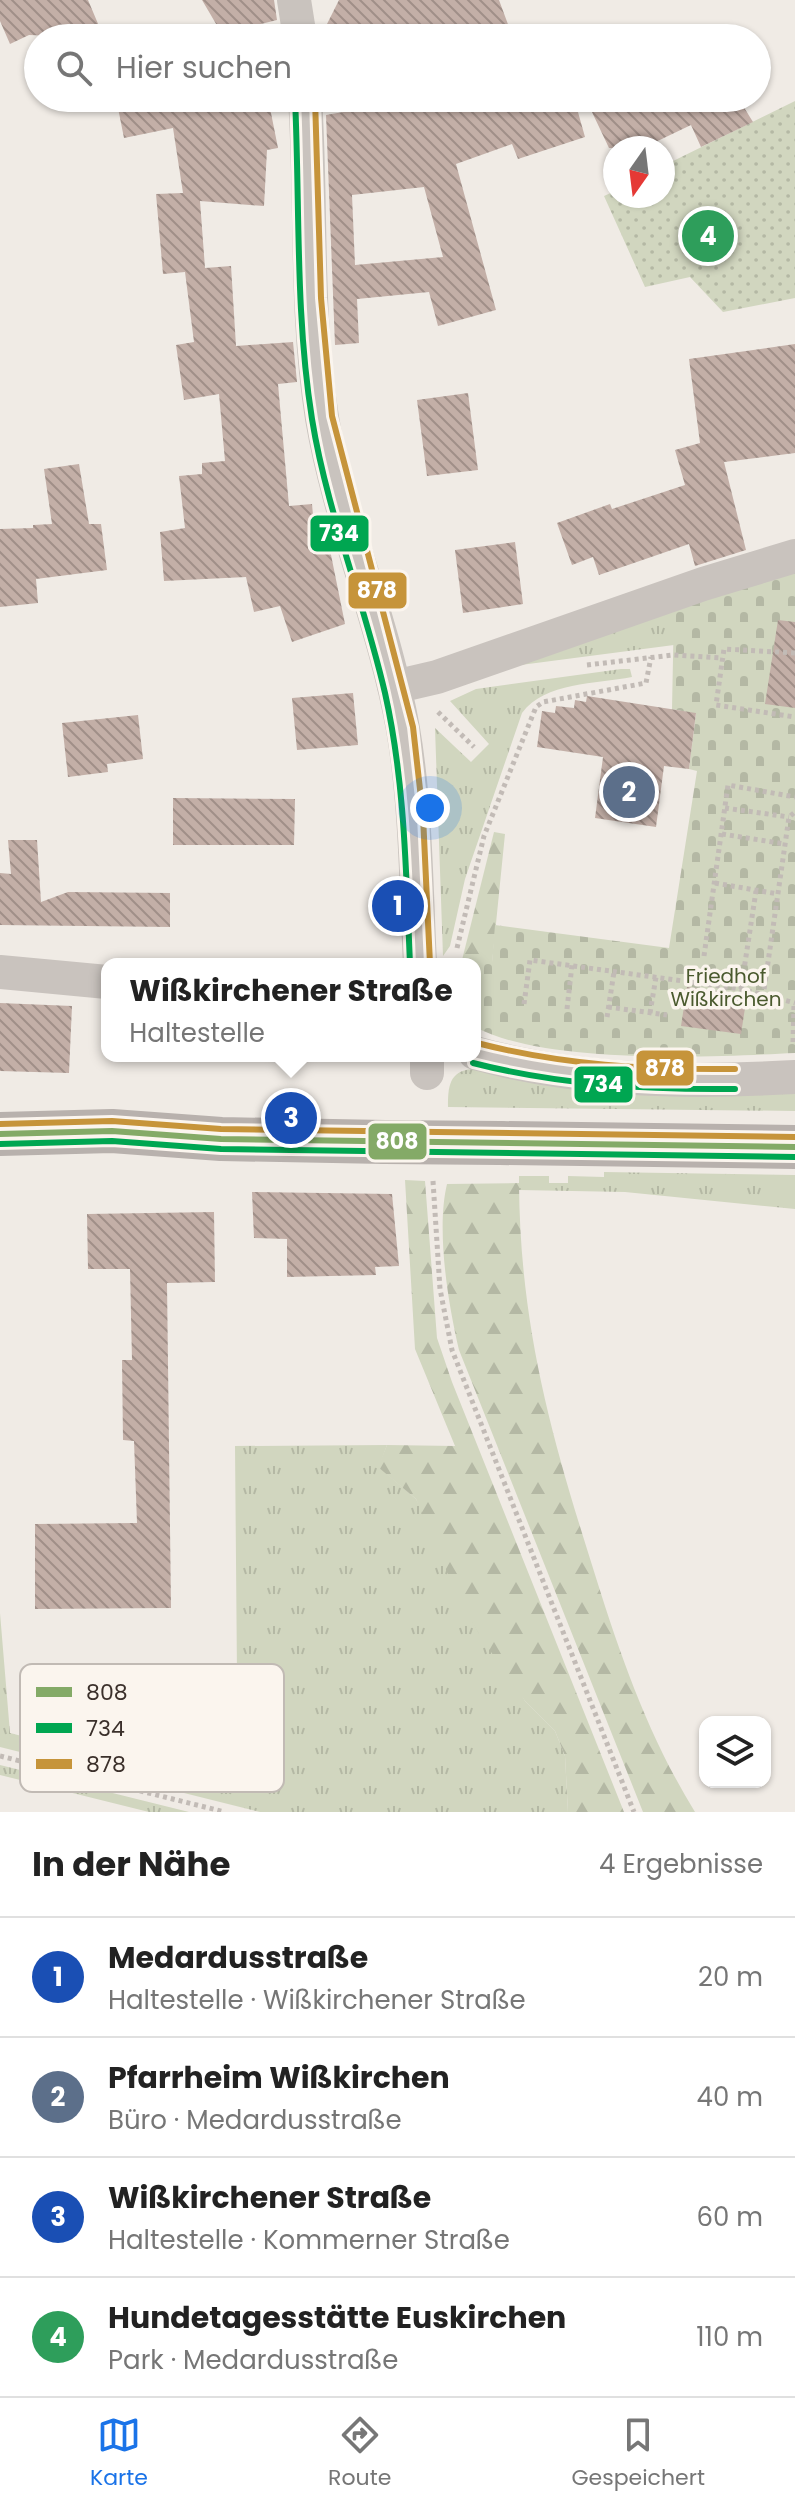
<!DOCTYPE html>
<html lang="de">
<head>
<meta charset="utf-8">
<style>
	:root { --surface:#fff; --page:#f2f2f2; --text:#222; --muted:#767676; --line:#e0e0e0; --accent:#1a73e8 }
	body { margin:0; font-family:Poppins,sans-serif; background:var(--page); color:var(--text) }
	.controls { position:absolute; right:24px; bottom:24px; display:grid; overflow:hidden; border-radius:16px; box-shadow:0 2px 6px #0004 }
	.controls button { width:72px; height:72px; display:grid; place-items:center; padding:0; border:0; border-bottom:2px solid var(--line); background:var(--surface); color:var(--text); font:40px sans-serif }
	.compass { position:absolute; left:603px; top:136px; width:72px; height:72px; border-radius:50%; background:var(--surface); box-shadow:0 2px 6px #0004; rotate:194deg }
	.you { position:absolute; left:430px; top:808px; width:28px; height:28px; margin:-20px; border:6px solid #fff; border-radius:50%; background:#1a73e8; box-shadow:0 0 0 12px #1a73e833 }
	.badge { display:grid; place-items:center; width:52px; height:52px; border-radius:50%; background:var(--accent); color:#fff; font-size:26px; font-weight:700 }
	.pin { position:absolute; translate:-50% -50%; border:4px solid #fff; box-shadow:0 2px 8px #0006 }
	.popup { position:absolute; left:101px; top:958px; width:380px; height:104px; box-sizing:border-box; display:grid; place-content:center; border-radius:16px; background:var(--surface); filter:drop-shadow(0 2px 6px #0005); font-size:26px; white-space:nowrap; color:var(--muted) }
	.popup b { font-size:30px; color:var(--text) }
	.popup::after { content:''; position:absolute; left:50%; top:100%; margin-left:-16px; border:16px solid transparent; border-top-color:var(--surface) }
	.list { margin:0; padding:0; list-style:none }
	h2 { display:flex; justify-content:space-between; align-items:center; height:104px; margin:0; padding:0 32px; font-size:34px }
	h2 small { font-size:26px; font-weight:400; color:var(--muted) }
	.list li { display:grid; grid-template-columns:52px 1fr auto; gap:24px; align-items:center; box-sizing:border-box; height:120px; padding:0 32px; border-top:2px solid var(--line) }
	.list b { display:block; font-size:30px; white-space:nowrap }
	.list p { margin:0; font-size:26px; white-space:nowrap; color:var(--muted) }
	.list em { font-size:26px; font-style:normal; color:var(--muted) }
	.icon { flex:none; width:44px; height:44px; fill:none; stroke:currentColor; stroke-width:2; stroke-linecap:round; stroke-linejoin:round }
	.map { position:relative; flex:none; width:795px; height:1812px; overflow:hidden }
	.search { position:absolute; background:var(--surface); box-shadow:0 2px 6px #0004; left:24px; right:24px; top:24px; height:88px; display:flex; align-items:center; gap:20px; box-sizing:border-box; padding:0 28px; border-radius:44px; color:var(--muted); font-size:30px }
	.sheet { height:584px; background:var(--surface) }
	nav { display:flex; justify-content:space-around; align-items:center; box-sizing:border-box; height:112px; border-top:2px solid var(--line); background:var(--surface); font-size:22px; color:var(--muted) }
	nav a { display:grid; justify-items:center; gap:4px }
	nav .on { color:var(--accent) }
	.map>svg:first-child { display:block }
	.grass { fill:url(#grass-tufts) }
	.forest { fill:url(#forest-firs) }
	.cemetery { fill:url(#cemetery-stones) }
	.park { fill:url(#park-dots) }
	.building { fill:url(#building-back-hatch); fill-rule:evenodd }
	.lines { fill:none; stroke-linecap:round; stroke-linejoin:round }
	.path { stroke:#c2bbb6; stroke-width:5; stroke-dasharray:4 4; stroke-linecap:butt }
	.street { stroke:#c9c3be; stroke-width:34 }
	.primary { stroke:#b8b1ad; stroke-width:44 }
	.primary-bridge { stroke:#b8b1ad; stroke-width:44 }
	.bus-1-casing { stroke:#fbf5ee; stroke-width:12 }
	.bus-2-casing { stroke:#fbf5ee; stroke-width:12 }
	.bus-3-casing { stroke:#fbf5ee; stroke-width:12 }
	.bus-1 { stroke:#84aa67; stroke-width:6 }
	.bus-2 { stroke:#00a651; stroke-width:6 }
	.bus-3 { stroke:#c6943a; stroke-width:6 }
	.labels { text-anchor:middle; stroke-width:7; stroke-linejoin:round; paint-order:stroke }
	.park-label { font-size:20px; fill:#4a5a2e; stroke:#fbf5ee }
	.key { fill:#fbf5ee; stroke:#c1bab4; stroke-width:2 }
	.key-label { font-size:22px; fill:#3b302b }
	.line-badge { stroke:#fbf5ee; stroke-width:3 }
	.badge-label { font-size:22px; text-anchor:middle; font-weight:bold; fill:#fff }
</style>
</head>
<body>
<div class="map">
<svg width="795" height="1812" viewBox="0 0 795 1812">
	<defs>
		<pattern id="grass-tufts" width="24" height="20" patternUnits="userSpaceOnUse" patternTransform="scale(2)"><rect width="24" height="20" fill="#d1d6bf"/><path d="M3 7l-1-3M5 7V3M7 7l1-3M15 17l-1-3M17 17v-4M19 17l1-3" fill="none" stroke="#b4b8a4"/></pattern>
		<pattern id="forest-firs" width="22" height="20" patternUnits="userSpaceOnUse" patternTransform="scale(2)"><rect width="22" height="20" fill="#d1d6bf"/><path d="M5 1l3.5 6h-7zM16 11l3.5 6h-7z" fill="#b4b8a4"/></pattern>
		<pattern id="cemetery-stones" width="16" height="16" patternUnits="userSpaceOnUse" patternTransform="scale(2)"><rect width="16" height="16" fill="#d1d6bf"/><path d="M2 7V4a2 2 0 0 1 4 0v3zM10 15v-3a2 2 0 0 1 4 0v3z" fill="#b4b8a4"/></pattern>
		<pattern id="park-dots" width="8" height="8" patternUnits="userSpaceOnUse" patternTransform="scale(2)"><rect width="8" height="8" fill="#d1d6bf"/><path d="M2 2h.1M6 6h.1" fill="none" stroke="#b4b8a4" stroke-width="1.8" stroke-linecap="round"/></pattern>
		<pattern id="building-back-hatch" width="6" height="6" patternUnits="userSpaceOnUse" patternTransform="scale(2)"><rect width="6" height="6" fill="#c3afa7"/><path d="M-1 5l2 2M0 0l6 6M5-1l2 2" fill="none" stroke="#a08f88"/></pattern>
	</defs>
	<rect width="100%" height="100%" fill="#f0ebe5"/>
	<!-- grass -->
	<path class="grass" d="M674,607V645L513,666Z
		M621,669H630L632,677C596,684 545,682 522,713L465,879L450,946L443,956L435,728L471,762L489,744L450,701L476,689Z
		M472,1069L795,1089V1111L448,1107C448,1087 449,1071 472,1069Z
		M604,1172L795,1175V1209L625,1192L519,1190V1176H549V1183H568V1176L604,1177Z
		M387,1445L379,1467L416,1499L525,1701L555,1731L565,1756L568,1812H260L0,1747V1613L10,1733L238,1791L235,1446Z
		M0,1765L189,1812H149L0,1775Z"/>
	<!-- forest -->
	<path class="forest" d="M494,832L505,834L492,963L461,964Z
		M405,1180L425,1181L437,1338L452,1382L624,1812H568L565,1756L555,1731L525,1701L482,1639L453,1586L416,1499L378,1467L387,1445L455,1446L415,1349Z
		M519,1183C520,1324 550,1432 592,1565C619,1652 647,1734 695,1812H643L459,1350C448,1303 436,1230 447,1184Z"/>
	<!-- cemetery -->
	<path class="cemetery" d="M795,573V1053C713,1057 546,1065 475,1027V964H469L492,962L495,925L669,948L697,771L689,769L696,714L672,709L674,607Z"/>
	<!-- park -->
	<path class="park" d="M795,101V298L723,312L690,277L645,287L604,196L615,191V196H663V166Z"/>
	<!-- building -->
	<path class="building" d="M0,0H88L104,38L29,35L10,44L0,21Z
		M202,0H274L277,20L222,34Z
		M339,0H499L513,38H320Z
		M116,98H268L278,148L267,150L264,206L200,201L205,268L231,266L236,346L293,342L297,382L278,384L289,506L312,504L316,548L329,545L345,624L292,642L280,606L254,612L246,577L164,581L160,532L185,528L179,476L202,474V463L225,461L219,394L184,400L176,345L194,342L185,272L163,274L156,194L183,193L173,128L124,138Z
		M423,98H574L585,137L518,159L512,144L456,164L496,310L438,326L429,292L357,299L359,343L335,345L326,115ZM424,187L443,257L355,265L352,195Z
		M617,98H747L740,101L753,122L701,147L691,125L643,148H609L591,110Z
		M795,344V453L724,462L746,550L695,566L689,544L599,575L593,557L572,565L557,523L610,504L612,509L685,485L675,450L700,443L689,359Z
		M468,393L478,470L427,476L417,400Z
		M79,464L89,524H101L107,570L36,579L38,603L0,607V529L33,528V525L52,524L44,469Z
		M515,542L523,604L463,613L455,550Z
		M778,620L795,622V708L765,704Z
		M353,693L358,745L297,750L292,698Z
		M587,696L696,713L689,769L664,766L656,827L595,818L603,757L537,747L542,711L555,713L556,706L574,708L575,700L586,702Z
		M138,715L143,759L107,764L108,772L68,777L62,723Z
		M173,798L295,799L294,845H173Z
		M8,840H37L41,902L68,892L170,893V927L0,925V873L11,874Z
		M687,987L747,995L741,1034L681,1026Z
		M0,1003L72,1006L69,1073L0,1071Z
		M252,1192L392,1194L399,1266L375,1267L376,1275L287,1277V1239L254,1238Z
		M214,1212L215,1282L167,1283L171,1608L35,1609V1524L137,1523L134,1441L123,1440L122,1360H132L130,1269H88L87,1214Z"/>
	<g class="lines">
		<!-- path -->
		<path class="path" d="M795,653L724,649L716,705L795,717
			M587,665L673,655L721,658
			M438,712L474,747
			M725,808L789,817
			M722,834L785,844
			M715,883L778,894
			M457,948L484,836L536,707L543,702L646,683L651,657
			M704,956L728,785L795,797
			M741,989L756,891
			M763,997L789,817L795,812
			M524,1004L530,960L741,989L795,1003
			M608,1007L667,1015
			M567,1009L572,965
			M650,1013L656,977
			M607,1017L614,972
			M793,1042L794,1003
			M433,1181L440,1289L452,1350L634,1812
			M0,1756L225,1812"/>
		<!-- street -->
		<path class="street" d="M294,0L300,38
			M305,98C312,205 305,311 322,418C340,524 384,623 403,729C416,805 416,886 420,964
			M394,687L437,677L703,584L795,556
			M0,972L107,982
			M475,1053C577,1082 690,1083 795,1077
			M427,1056V1073"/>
		<!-- primary -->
		<path class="primary" d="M0,1134L112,1131L221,1139L385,1142
			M500,1143L795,1147"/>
		<!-- primary-bridge -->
		<path class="primary-bridge" d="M385,1142L500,1143"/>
		<defs>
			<path id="bus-1" d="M0,1134L112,1131L221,1139L795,1147"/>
			<path id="bus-2" d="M295,99C300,205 295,313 312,419C327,512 364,601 385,693C405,782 406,873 410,964
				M473,1063C559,1085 646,1090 735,1089
				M0,1144L112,1141L221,1149L795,1157"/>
			<path id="bus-3" d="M315,98L321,298L332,416L413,727L423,816L430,964
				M477,1043C562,1065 647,1070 735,1069
				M0,1124L112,1121L221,1129L795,1137"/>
		</defs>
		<!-- bus-1 casing -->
		<use href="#bus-1" class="bus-1-casing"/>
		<!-- bus-2 casing -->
		<use href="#bus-2" class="bus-2-casing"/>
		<!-- bus-3 casing -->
		<use href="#bus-3" class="bus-3-casing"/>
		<!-- bus-1 -->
		<use href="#bus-1" class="bus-1"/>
		<!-- bus-2 -->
		<use href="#bus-2" class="bus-2"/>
		<!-- bus-3 -->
		<use href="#bus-3" class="bus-3"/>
	</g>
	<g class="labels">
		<!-- park labels -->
		<g class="park-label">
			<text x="726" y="983">Friedhof<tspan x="726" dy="23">Wißkirchen</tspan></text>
		</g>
	</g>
	<!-- legend -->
	<rect x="20" y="1664" width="264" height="128" rx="12" class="key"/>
	<rect x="36" y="1687" width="36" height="10" fill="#84aa67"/>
	<rect x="36" y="1723" width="36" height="10" fill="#00a651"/>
	<rect x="36" y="1759" width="36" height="10" fill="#c6943a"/>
	<g class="key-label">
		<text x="86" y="1700">808</text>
		<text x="86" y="1736">734</text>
		<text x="86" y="1772">878</text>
	</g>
	<g class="line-badge">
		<rect x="309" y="514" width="61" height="39" rx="8" fill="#00a651"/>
		<rect x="347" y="571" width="61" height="39" rx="8" fill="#c6943a"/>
		<rect x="635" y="1049" width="60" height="38" rx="8" fill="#c6943a"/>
		<rect x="573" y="1065" width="61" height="39" rx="8" fill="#00a651"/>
		<rect x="367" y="1122" width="61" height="39" rx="8" fill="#84aa67"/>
	</g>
	<g class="badge-label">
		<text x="339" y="541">734</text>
		<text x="377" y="598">878</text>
		<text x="665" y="1076">878</text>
		<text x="603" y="1092">734</text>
		<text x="397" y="1149">808</text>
	</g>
</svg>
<div class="controls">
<button><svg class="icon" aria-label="layers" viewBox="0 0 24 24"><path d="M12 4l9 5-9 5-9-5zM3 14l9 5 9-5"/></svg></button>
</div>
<svg class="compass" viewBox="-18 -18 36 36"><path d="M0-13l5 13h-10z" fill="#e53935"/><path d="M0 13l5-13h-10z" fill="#767676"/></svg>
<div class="you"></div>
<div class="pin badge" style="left:398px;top:906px;background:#1a4fb4">1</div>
<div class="pin badge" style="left:629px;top:792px;background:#5c6f8a">2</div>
<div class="pin badge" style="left:291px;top:1118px;background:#1a4fb4">3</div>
<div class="popup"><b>Wißkirchener Straße</b>Haltestelle</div>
<div class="pin badge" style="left:708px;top:236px;background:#2e9e5b">4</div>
<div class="search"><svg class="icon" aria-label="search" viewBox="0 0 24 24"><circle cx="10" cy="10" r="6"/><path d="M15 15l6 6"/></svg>Hier suchen</div>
</div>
<section class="sheet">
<h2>In der Nähe<small>4 Ergebnisse</small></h2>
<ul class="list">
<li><span class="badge" style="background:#1a4fb4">1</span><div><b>Medardusstraße</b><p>Haltestelle · Wißkirchener Straße</p></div><em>20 m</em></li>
<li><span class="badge" style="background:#5c6f8a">2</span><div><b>Pfarrheim Wißkirchen</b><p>Büro · Medardusstraße</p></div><em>40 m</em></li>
<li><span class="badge" style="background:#1a4fb4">3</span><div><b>Wißkirchener Straße</b><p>Haltestelle · Kommerner Straße</p></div><em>60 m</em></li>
<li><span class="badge" style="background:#2e9e5b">4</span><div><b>Hundetagesstätte Euskirchen</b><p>Park · Medardusstraße</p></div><em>110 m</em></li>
</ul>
</section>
<nav>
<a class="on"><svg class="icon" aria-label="map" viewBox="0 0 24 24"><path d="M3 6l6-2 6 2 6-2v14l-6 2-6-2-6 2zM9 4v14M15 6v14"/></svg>Karte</a>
<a><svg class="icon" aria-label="directions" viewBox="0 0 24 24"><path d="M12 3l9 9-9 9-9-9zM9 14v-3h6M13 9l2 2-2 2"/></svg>Route</a>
<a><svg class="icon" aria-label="saved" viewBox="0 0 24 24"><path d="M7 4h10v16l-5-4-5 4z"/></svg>Gespeichert</a>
</nav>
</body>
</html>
